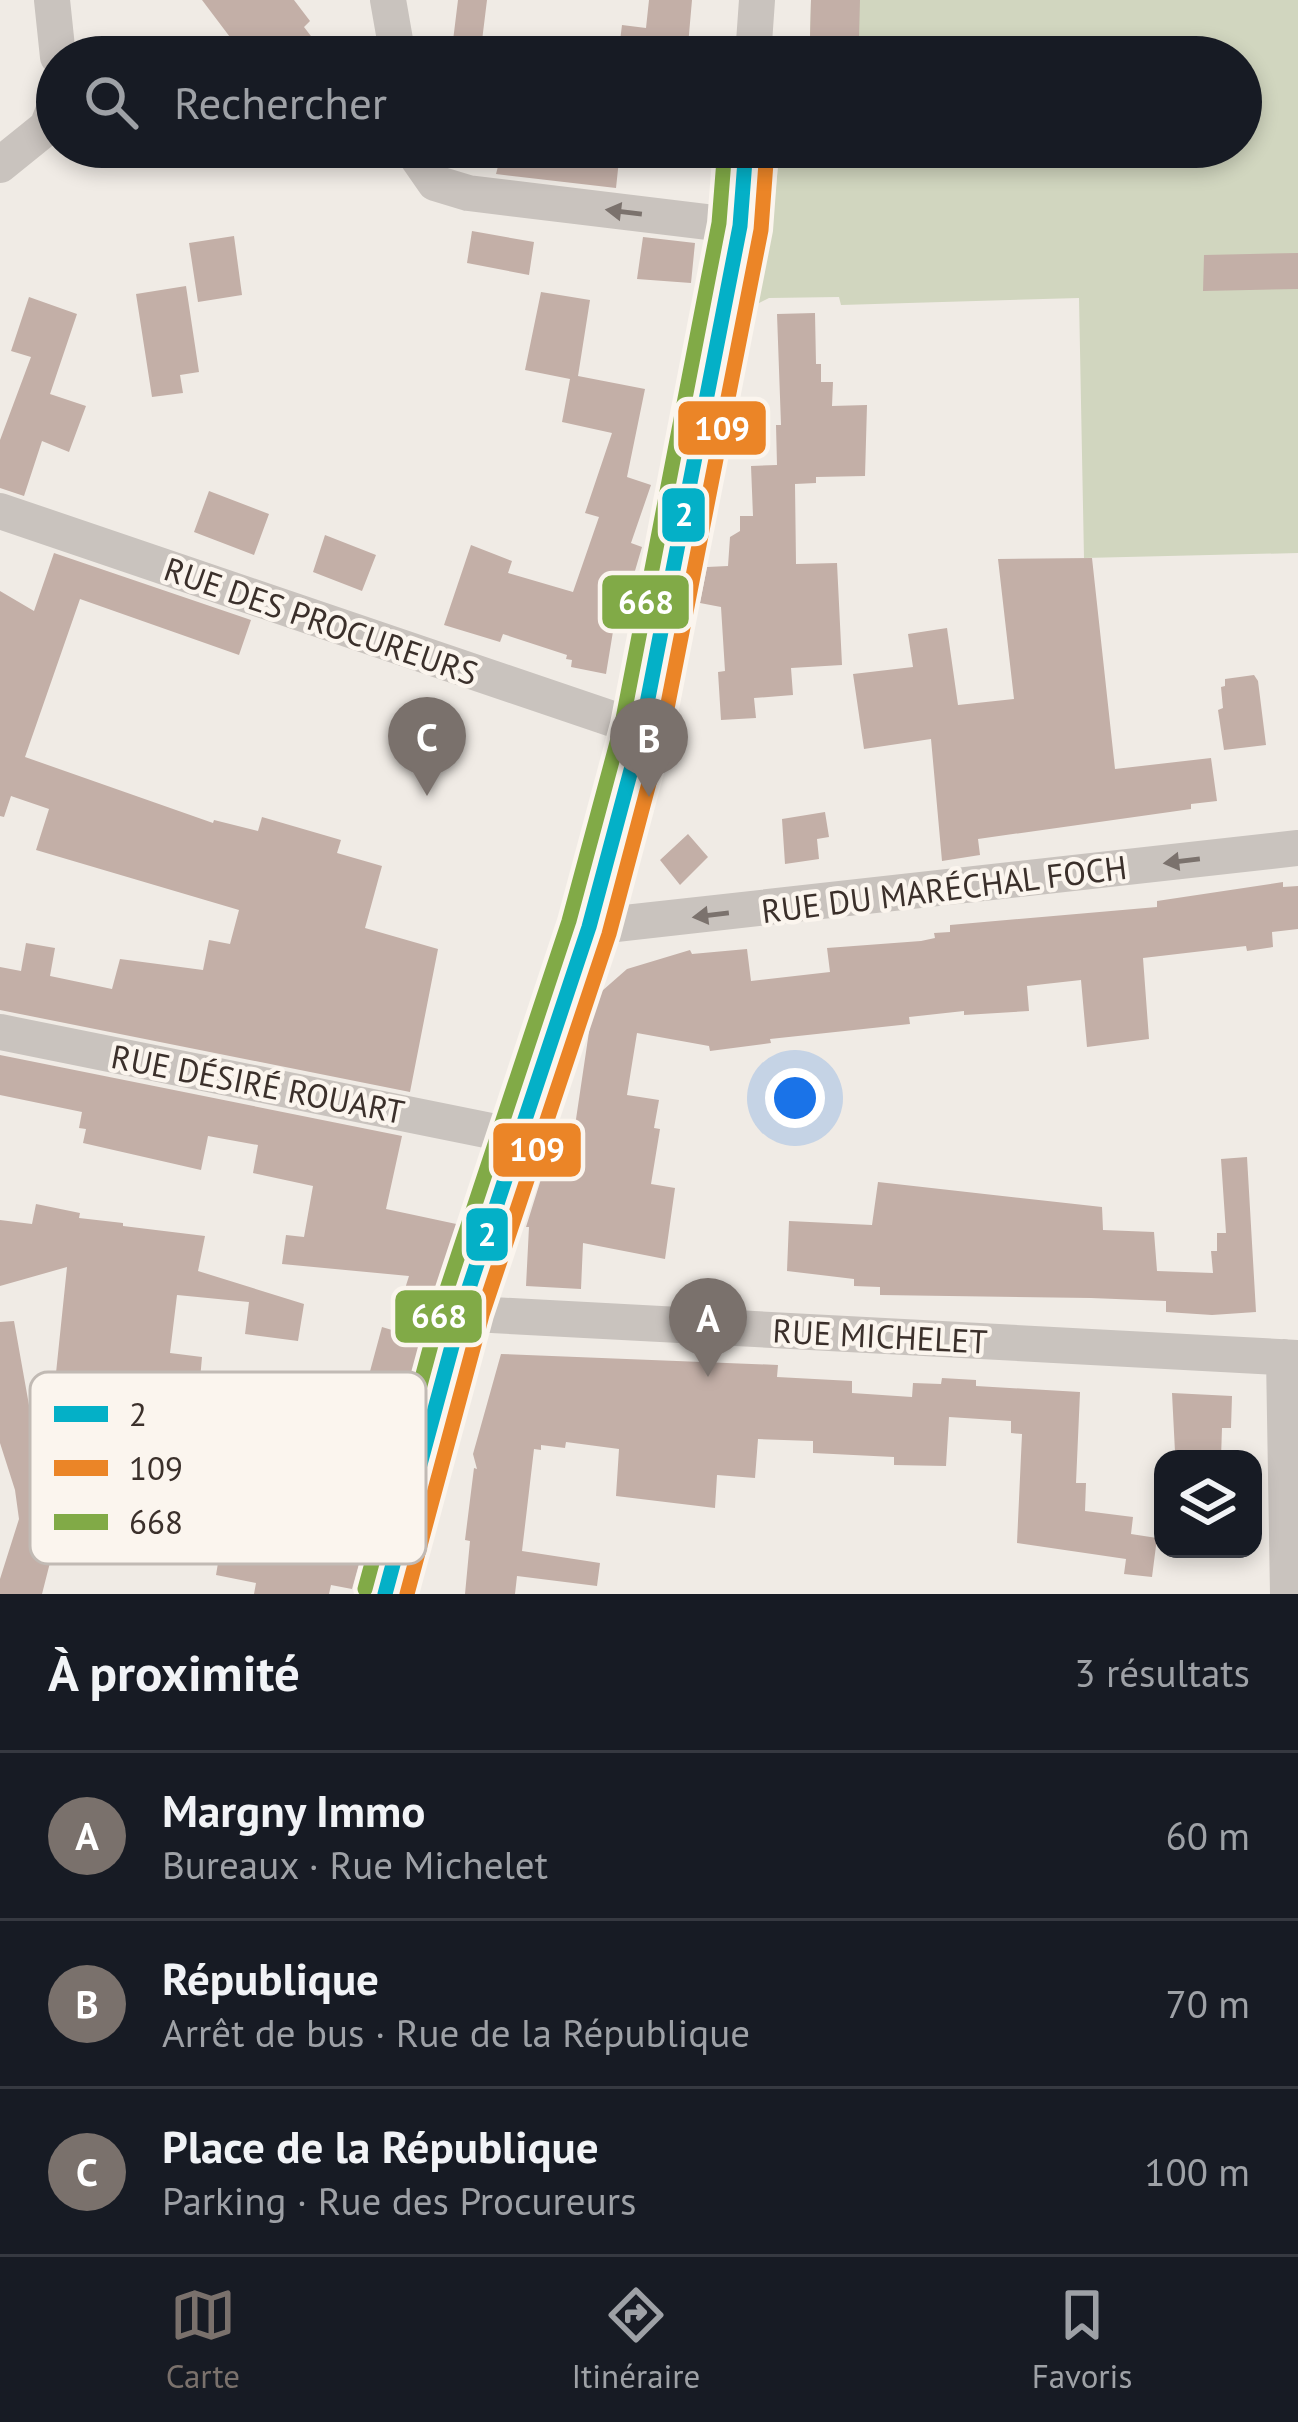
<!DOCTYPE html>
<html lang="fr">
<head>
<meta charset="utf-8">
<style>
	:root { --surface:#171b24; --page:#242831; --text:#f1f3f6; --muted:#9ea1a6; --line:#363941; --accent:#7a716c }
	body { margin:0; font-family:"PT Sans",sans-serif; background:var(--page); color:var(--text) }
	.controls { position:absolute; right:36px; bottom:36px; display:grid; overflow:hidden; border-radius:24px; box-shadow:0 6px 18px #0003 }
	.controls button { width:108px; height:108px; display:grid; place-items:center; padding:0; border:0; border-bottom:3px solid var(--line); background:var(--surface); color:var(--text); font:60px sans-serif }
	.you { position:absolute; left:795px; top:1098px; width:42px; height:42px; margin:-30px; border:9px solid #fff; border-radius:50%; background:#1a73e8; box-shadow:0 0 0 18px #1a73e833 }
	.badge { display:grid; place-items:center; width:78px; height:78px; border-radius:50%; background:var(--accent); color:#fff; font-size:39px; font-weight:700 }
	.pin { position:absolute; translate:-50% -99px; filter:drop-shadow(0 3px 6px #0008) }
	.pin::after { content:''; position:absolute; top:63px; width:42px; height:36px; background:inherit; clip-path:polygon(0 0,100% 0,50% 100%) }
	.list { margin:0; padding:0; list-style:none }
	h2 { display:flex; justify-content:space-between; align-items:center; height:156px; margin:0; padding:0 48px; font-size:51px }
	h2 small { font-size:39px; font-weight:400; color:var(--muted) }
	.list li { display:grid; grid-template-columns:78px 1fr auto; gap:36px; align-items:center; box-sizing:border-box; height:168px; padding:0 48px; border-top:3px solid var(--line) }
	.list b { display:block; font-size:45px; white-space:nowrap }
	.list p { margin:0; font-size:39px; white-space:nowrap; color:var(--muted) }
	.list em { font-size:39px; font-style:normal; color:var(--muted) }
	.icon { flex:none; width:66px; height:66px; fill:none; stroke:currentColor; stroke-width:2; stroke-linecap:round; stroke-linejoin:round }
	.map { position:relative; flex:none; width:1298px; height:1594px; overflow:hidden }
	.search { position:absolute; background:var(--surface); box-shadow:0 6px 18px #0003; left:36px; right:36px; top:36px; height:132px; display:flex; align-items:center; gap:30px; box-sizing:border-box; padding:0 42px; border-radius:66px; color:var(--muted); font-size:45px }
	.sheet { height:660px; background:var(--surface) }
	nav { display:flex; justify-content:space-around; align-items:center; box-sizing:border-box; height:168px; border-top:3px solid var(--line); background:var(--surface); font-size:33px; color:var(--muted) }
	nav a { display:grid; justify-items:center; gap:6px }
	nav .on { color:var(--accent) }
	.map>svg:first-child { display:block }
	.green { fill:#d1d6bf }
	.building { fill:#c3afa7 }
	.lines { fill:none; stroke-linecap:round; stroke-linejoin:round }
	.minor { stroke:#c9c3be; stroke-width:36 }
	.bus-1-casing { stroke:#fbf5ee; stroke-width:24 }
	.bus-2-casing { stroke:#fbf5ee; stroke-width:24 }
	.bus-3-casing { stroke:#fbf5ee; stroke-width:24 }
	.bus-1 { stroke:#04b0c7; stroke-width:15 }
	.bus-2 { stroke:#eb8527; stroke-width:15 }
	.bus-3 { stroke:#81aa47; stroke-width:15 }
	.oneway { fill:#7b726d }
	.labels { text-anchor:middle; stroke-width:9; stroke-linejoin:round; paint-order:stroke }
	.street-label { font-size:33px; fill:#3b302b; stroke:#fbf5ee }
	.key { fill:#fbf5ee; stroke:#c1bab4; stroke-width:3 }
	.key-label { font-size:33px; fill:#3b302b }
	.line-badge { stroke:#fbf5ee; stroke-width:4.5 }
	.badge-label { font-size:33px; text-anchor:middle; font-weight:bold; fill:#fff }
</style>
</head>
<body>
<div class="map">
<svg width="1298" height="1594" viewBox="0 0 1298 1594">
	<rect width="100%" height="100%" fill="#f0ebe5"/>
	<!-- green -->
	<path class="green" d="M811,0H1298V553L1084,558L1079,298L841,305L839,297L769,298L757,304L771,235L780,147H1241V57H789L791,36H810Z"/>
	<!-- building -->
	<path class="building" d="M202,0H294L310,21L304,27L327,57H245Z
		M458,0H487L480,57H451Z
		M649,0H692L687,57H618L622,25L646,28Z
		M811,0H860L859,38L810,37Z
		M503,147H580L579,156L619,160L616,188L496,174Z
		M472,231L534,242L529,275L467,263Z
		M234,236L242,295L198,302L189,243Z
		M643,237L695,243L691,283L637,279Z
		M1298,253V289L1203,291L1204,255Z
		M186,286L199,372L180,375L183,393L152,397L136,294Z
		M541,292L590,300L578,376L645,389L627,477L651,485L631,543L642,547L627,598L619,595L606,674L571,667L572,660L566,659L567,655L503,634L500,642L444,625L471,545L512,561L508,573L573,592L599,517L585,513L612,433L562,422L570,379L525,370Z
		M29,297L77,314L50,394L86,406L69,452L42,441L24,496L0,488V440L31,357L11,351Z
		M815,313L816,364H821V382H833L832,406L867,405L865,476L816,477V483L795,484L796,564L837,563L842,665L791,668L793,695L754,698L756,718L721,720L718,672L725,671L721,607L700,603L707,567L728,566L730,537L740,531V516H753L751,466L777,465L776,425H781L777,314Z
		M209,491L269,514L254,555L194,532Z
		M325,535L376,555L362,591L313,572Z
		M54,553L251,620L239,655L80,599L25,757L213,823L214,820L258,831L262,817L341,840L337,853L382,866L365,928L438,949L410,1092L0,1010V967L21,971L26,943L55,948L50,976L112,989L120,959L203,970L209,940L230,944L239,910L36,850L49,809L11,796L4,817L0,816V591L34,611Z
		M1092,558L1115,769L1211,758L1217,801L1191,804V809L978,839L980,855L942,861L931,739L864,749L853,674L913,667L908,634L947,628L958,705L1014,699L998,559Z
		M1254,675L1258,681L1266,745L1224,750L1218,710L1223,708L1221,687L1225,686V679Z
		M825,812L829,837L817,839L819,859L785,864L782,819Z
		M688,834L708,857L680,885L660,860Z
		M1283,882V887L1298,886V929L1272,932L1273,947L1247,951L1246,946L1143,958L1149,1039L1087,1047L1081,980L1027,986L1029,1011L964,1015V1011L909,1017L910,1024L770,1039L771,1043L710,1051L709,1046L637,1033L627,1095L659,1100L654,1128L660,1129L651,1184L675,1188L665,1259L583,1243L581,1289L526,1286L529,1227H526L552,1144L572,1146L590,1025L586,1024L594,998L627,969L690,950L692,954L747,949L751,981L830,972L827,948L921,941L935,938L934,933L950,932V925L1157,907V901Z
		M0,1055L402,1136L386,1209L461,1225L402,1409L352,1589L331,1585L329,1594H254L256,1583L216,1575L218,1563L82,1536L79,1548L55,1543L42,1594H0V1579L19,1519L15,1490L0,1443V1322L14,1321L37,1450H34L50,1504L114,1513L124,1459L152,1463L143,1514L251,1535L252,1529L316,1541L328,1496L336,1497L382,1327L392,1330L409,1276L282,1264L286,1235L304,1237L313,1186L253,1173L258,1145L208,1136L201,1170L83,1143L86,1129L79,1128L82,1112L0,1095Z
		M1247,1157L1256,1312L1212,1315L1166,1312V1301L1091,1298L880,1295V1287L854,1286V1279L787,1271L789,1221L872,1225L878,1182L1102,1207L1103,1230L1154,1232L1157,1271L1213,1273L1211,1251H1217V1233H1226L1221,1159Z
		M36,1204L80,1213L79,1218L123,1223V1226L205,1236L198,1271L304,1304L298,1341L245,1334L249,1302L177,1295L170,1353L202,1357L199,1391L93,1375L99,1455L48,1450L67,1267L0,1286V1220L32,1224Z
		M501,1354L778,1365L777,1377L852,1381V1393L912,1397L913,1383L941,1384L942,1378L976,1380V1386L1080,1392L1076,1483H1086L1085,1511L1133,1517L1131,1534L1157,1538L1152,1577L1124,1574L1126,1559L1017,1543L1022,1434L1011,1433V1421L949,1417L946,1466L894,1465V1457L813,1453V1441L758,1439L755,1478L717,1475L715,1508L616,1496L619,1449L566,1442L565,1448L541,1445V1450L534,1449L522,1551L600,1563L597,1586L517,1576L515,1594H465L470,1541L465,1540L474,1468L477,1469L473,1454Z
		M1172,1393L1232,1396L1231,1428H1222L1221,1458L1175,1452Z"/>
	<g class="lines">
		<!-- minor -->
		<path class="minor" d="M52,0L58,57
			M388,0L398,57
			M753,57L757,0
			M410,147L435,183L468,193L740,226
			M0,165L47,127L57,102
			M0,511L642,729
			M589,927L1298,848
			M0,1032L516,1136
			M462,1309L492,1315L1298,1358
			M1284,1357L1288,1594
			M385,1594L462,1309L589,927L642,729L740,226L746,147"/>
		<defs>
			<path id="bus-1" d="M385,1594L462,1309L589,927L642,729L740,226L746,147"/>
			<path id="bus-2" d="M407,1594L482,1315L609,934L662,734L761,230L767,149"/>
			<path id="bus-3" d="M365,1589L442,1304L569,921L622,724L719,223L725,147"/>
		</defs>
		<!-- bus-1 casing -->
		<use href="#bus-1" class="bus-1-casing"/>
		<!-- bus-2 casing -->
		<use href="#bus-2" class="bus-2-casing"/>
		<!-- bus-3 casing -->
		<use href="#bus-3" class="bus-3-casing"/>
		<!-- bus-1 -->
		<use href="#bus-1" class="bus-1"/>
		<!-- bus-2 -->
		<use href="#bus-2" class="bus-2"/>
		<!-- bus-3 -->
		<use href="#bus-3" class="bus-3"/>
	</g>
	<!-- one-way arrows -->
	<defs><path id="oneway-solid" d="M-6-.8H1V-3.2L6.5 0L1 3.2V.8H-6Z" transform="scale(3)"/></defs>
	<g class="oneway">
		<use href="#oneway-solid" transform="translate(624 212) rotate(-173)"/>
		<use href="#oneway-solid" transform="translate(1182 861) rotate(173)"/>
		<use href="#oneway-solid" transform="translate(711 915) rotate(173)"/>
	</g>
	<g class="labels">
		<!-- street labels -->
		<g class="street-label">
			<text transform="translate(321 621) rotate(19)" y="12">RUE DES PROCUREURS</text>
			<text transform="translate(944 889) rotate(-7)" y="12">RUE DU MARÉCHAL FOCH</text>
			<text transform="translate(258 1084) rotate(11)" y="12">RUE DÉSIRÉ ROUART</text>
			<text transform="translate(880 1336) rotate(3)" y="12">RUE MICHELET</text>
		</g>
	</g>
	<!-- legend -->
	<rect x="30" y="1372" width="396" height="192" rx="18" class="key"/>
	<rect x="54" y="1406" width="54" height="16" fill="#04b0c7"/>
	<rect x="54" y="1460" width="54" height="16" fill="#eb8527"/>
	<rect x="54" y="1514" width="54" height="16" fill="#81aa47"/>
	<g class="key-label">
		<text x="129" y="1426">2</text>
		<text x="129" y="1480">109</text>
		<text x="129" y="1534">668</text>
	</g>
	<g class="line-badge">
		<rect x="676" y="399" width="92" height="58" rx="12" fill="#eb8527"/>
		<rect x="660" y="486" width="47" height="58" rx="12" fill="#04b0c7"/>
		<rect x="600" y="573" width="91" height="58" rx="12" fill="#81aa47"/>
		<rect x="491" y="1121" width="92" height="58" rx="12" fill="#eb8527"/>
		<rect x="464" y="1206" width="46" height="57" rx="12" fill="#04b0c7"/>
		<rect x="393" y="1288" width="91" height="57" rx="12" fill="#81aa47"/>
	</g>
	<g class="badge-label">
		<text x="722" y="440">109</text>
		<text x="684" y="526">2</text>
		<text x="646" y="614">668</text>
		<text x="537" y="1161">109</text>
		<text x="487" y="1246">2</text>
		<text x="439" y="1328">668</text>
	</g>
</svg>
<div class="controls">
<button><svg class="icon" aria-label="layers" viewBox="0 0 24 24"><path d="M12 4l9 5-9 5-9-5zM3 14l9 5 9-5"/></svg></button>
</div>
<div class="you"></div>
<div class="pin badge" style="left:708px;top:1377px">A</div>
<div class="pin badge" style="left:649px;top:797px">B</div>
<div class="pin badge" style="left:427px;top:796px">C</div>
<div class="search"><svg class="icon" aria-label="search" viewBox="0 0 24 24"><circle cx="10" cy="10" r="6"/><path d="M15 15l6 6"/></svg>Rechercher</div>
</div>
<section class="sheet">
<h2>À proximité<small>3 résultats</small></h2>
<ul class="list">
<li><span class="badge">A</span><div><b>Margny Immo</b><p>Bureaux · Rue Michelet</p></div><em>60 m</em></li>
<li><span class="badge">B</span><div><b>République</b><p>Arrêt de bus · Rue de la République</p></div><em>70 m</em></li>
<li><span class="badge">C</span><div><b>Place de la République</b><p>Parking · Rue des Procureurs</p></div><em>100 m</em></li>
</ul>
</section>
<nav>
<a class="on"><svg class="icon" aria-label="map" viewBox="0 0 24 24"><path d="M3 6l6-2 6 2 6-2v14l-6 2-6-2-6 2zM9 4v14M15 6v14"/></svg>Carte</a>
<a><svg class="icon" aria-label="directions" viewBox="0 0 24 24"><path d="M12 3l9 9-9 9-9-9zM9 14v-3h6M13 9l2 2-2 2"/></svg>Itinéraire</a>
<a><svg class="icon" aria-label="saved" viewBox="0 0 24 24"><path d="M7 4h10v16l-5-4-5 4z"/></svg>Favoris</a>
</nav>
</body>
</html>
